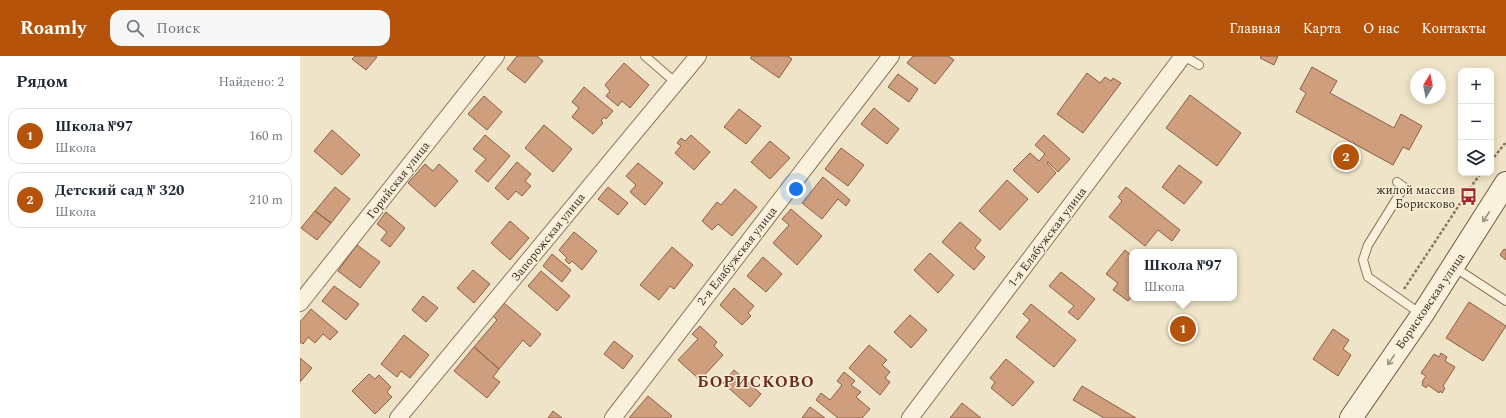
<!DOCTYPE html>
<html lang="ru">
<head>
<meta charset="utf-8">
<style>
	:root { --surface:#fff; --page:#f6f6f7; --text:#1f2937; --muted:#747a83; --line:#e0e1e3; --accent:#b45309 }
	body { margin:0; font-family:Spectral,serif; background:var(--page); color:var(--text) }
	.controls { position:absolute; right:12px; top:12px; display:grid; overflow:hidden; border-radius:8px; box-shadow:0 2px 10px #0003 }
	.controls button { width:36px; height:36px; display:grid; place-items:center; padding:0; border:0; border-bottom:1px solid var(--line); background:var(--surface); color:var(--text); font:20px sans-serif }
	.compass { position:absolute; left:1110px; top:12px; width:36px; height:36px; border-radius:50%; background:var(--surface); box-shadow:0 2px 10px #0003; rotate:10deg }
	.you { position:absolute; left:496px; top:133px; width:14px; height:14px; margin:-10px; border:3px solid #fff; border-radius:50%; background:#1a73e8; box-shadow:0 0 0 6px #1a73e833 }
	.badge { display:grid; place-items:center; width:26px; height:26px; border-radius:50%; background:var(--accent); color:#fff; font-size:13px; font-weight:700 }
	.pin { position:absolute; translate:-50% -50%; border:2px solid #fff; box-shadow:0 1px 4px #0006 }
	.popup { position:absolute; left:829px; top:193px; width:108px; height:52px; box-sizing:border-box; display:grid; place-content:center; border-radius:8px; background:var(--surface); filter:drop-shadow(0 1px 3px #0005); font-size:13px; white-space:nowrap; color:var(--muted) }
	.popup b { font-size:15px; color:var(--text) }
	.popup::after { content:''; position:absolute; left:50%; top:100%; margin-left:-8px; border:8px solid transparent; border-top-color:var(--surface) }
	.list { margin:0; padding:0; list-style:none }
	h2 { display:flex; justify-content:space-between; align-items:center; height:52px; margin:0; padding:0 16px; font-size:17px }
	h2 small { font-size:13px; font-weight:400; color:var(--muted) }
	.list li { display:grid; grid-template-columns:26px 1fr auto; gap:12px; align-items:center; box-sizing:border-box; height:56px; margin:0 8px 8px; padding:0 8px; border:1px solid var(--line); border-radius:12px }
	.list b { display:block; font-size:15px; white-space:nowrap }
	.list p { margin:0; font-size:13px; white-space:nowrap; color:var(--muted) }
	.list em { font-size:13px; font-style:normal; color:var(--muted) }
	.icon { flex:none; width:22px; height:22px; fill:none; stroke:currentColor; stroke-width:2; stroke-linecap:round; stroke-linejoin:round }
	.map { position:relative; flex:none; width:1206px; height:362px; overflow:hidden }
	header { display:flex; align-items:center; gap:24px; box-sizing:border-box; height:56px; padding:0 20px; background:var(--accent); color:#fff }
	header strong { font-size:19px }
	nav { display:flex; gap:22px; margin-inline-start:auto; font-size:14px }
	.search { width:280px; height:36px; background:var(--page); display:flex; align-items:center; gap:10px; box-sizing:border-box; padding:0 14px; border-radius:12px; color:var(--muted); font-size:15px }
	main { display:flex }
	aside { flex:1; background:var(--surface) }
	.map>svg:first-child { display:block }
	.building { fill:#cf9f7d; stroke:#8d5f41 }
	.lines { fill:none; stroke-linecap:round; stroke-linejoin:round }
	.lane-casing { stroke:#8d765c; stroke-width:10 }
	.street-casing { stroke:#8d765c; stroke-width:18 }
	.secondary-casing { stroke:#6f573f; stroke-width:24 }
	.path { stroke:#8d765c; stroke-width:2.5; stroke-dasharray:3 2; stroke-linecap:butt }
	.lane { stroke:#faf1dc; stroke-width:8 }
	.street { stroke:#faf1dc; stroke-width:16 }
	.secondary { stroke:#faf1dc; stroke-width:22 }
	.oneway { stroke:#9c907e }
	.labels { text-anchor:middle; stroke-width:3; stroke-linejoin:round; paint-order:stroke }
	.street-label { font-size:12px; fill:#3d2e20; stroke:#f7eed8 }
	.poi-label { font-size:12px; fill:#3d2e20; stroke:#f7eed8; text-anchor:end }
	.district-label { font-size:16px; font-weight:bold; letter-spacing:1px; fill:#6b2e1e; stroke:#f7eed8 }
</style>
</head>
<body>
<header>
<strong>Roamly</strong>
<div class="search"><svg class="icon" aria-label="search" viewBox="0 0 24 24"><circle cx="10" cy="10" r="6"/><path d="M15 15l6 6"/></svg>Поиск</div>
<nav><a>Главная</a><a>Карта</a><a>О нас</a><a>Контакты</a></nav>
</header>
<main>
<aside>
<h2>Рядом<small>Найдено: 2</small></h2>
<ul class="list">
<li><span class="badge">1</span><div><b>Школа №97</b><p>Школа</p></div><em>160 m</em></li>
<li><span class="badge">2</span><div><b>Детский сад № 320</b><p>Школа</p></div><em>210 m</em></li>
</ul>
</aside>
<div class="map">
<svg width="1206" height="362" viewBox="0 0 1206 362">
	<rect width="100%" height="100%" fill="#f0e4c8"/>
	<!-- building -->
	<path class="building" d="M55,0H75L77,1L66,14L52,3Z
		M217,0H237L243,5L225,27L207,13Z
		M452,0H488L492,3L479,22L450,2Z
		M613,0H648L654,4L635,28L607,7Z
		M961,0H978L974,9L960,2Z
		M324,7L349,29L330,52L322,45L318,50L306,40L310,35L305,29Z
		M1012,11L1037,25L1030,37L1094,72L1101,58L1122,70L1109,94L1103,91L1093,109L996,56L1006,37L1000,33Z
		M787,17L800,27L805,21L811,25L813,22L821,27L783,77L757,58Z
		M598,18L618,33L609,46L588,31Z
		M284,31L313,55L306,63L304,61L301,65L303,67L293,78L272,61L279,52L272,46Z
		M890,39L941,77L917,110L866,72Z
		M184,40L202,56L187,74L168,58Z
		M574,52L599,73L587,88L561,68Z
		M439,53L461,70L446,88L424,71Z
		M244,69L272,93L253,116L225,92Z
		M32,74L60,99L42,119L14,95Z
		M185,79L210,100L188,126L175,115L186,103L173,93Z
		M391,79L410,96L394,114L375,97L381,90L377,87L381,82L385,85Z
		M744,79L770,103L758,116L748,106L747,107L756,117L738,137L713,114L730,97L739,105L745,98L735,89Z
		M470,85L490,102L470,123L451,106Z
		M541,92L564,109L548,130L525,113Z
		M217,106L231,118L225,125L231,130L222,140L216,135L208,144L195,132Z
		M338,107L363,127L345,149L330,136L336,129L326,120Z
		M125,108L133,115L139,108L158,125L135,151L108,127Z
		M879,109L902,126L884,148L862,131Z
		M523,121L550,144L546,150L538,143L522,163L502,147Z
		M707,124L728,143L700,174L679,155Z
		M35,131L50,143L31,167L15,155Z
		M308,131L328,147L318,159L298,143Z
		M826,131L880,174L872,185L858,174L845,190L809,161L822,145L818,141Z
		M435,133L457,151L432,180L418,168L412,174L402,165L417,146L421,149Z
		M491,153L522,180L497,209L473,187L489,169L482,163Z
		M15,155L31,167L17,184L1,172Z
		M86,156L105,172L90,191L81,184L87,176L77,168Z
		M210,165L229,182L210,204L191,187Z
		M660,166L681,184L675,192L685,201L674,214L642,186Z
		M274,176L297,195L282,214L272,205L269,208L265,204L267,202L259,194Z
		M57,189L80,206L60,232L38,215Z
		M372,191L393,209L374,233L370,230L359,244L340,229Z
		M1204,193L1206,194V204L1200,199Z
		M825,194L832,200V240L828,245L813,234L818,227L806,218Z
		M630,197L654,219L638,237L614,214Z
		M252,198L271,214L262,226L243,210Z
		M463,201L482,218L466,236L447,220Z
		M173,214L190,228L174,247L157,232Z
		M241,215L270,240L257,255L228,230Z
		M761,216L795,243L778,264L768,256L774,250L749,230Z
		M34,230L59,248L46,264L22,245Z
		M434,232L454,250L448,257L451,260L442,269L420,249Z
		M123,240L138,252L126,266L112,254Z
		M1169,246L1206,270L1183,305L1146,282Z
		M204,247L241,278L230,291L223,284L199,313L174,291L197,264L193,260Z
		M731,248L776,284L754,311L716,281L730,264L723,258Z
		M11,253L38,276L30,284L23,278L15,287L8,281L3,288L0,286V266Z
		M610,259L627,274L611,292L594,276Z
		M400,270L417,286L414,290L423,299L400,324L378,304L398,283L392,278Z
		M1033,273L1049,284L1043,293L1051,299L1038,320L1013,303Z
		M104,279L129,299L110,322L101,315L97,321L81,308Z
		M314,285L333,300L323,313L304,298Z
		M569,289L587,304L582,309L590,316L585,322L590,326L580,339L549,312Z
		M174,291L199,313L193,321L200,326L187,342L154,315Z
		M1141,297L1147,301L1145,305L1155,311L1143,330L1145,332L1142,337L1140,335L1139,337L1128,329L1126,332L1122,329L1123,327L1122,326L1126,320L1121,317L1134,298L1139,301Z
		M0,302L12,312L0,326Z
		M706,303L734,326L713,350L691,332L695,326L690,322Z
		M434,314L461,338L450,351L423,327Z
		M544,316L555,325L551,329L561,336L556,341L570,353L562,362H538L516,344L521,337L530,344L542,329L537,325Z
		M69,318L75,323L79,319L91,331L87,336L92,341L75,358L52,335Z
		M782,330L836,362H804L773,344Z
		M348,340L372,360L370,362H329Z
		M662,347L681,362H650Z
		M510,351L525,362H502Z
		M253,355L262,362H248Z"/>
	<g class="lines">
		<defs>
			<path id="lane" d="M345,0L375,26
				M884,0L899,9
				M1097,126L1104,131L1068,189L1063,204L1068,221L1121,258
				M1154,211L1206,245"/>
			<path id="street" d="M0,247L196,0
				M98,362L398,0
				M313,362L591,0
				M610,362L883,0"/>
			<path id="secondary" d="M1051,362L1122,259L1206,127"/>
		</defs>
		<!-- lane casing -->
		<use href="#lane" class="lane-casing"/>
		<!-- street casing -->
		<use href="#street" class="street-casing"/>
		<!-- secondary casing -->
		<use href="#secondary" class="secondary-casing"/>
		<!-- path -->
		<path class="path" d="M1191,105L1206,86
			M1104,233L1173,128L1181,117"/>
		<!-- lane -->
		<use href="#lane" class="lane"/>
		<!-- street -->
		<use href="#street" class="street"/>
		<!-- secondary -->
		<use href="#secondary" class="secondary"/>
	</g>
	<!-- one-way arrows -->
	<defs><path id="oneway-shaft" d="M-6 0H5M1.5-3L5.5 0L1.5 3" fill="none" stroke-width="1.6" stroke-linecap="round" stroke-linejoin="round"/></defs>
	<g class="oneway">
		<use href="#oneway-shaft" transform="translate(1186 161) rotate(123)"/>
		<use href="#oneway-shaft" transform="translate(1091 304) rotate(124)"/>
	</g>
	<!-- icons -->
	<defs>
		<symbol id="bus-bare" viewBox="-9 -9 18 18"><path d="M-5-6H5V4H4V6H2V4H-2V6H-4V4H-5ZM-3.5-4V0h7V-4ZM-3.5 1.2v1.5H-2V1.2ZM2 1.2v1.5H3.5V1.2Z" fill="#9e2a2b" stroke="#f7eed8" stroke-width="2.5" paint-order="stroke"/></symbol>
	</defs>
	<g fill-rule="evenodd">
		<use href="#bus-bare" x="1156" y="128" width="25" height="25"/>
	</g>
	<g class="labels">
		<!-- street labels -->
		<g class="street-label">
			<text transform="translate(98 124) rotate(-52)" y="4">Горийская улица</text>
			<text transform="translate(248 181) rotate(-51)" y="4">Запорожская улица</text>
			<text transform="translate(747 181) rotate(-53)" y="4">1-я Елабужская улица</text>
			<text transform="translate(437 200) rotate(-52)" y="4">2-я Елабужская улица</text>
			<text transform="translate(1130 245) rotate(-56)" y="4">Борисковская улица</text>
		</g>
		<!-- poi labels -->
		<g class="poi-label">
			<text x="1155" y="138">жилой массив<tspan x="1155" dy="14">Борисково</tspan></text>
		</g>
		<!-- district labels -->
		<g class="district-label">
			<text x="456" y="331">БОРИСКОВО</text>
		</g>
	</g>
</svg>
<div class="controls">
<button>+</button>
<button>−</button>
<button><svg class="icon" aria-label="layers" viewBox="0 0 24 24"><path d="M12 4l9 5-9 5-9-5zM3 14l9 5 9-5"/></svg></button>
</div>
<svg class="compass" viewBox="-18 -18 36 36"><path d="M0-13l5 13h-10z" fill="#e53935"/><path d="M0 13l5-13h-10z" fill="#747a83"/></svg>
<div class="you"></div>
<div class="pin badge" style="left:883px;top:273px">1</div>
<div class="popup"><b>Школа №97</b>Школа</div>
<div class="pin badge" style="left:1046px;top:101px">2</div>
</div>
</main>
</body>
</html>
